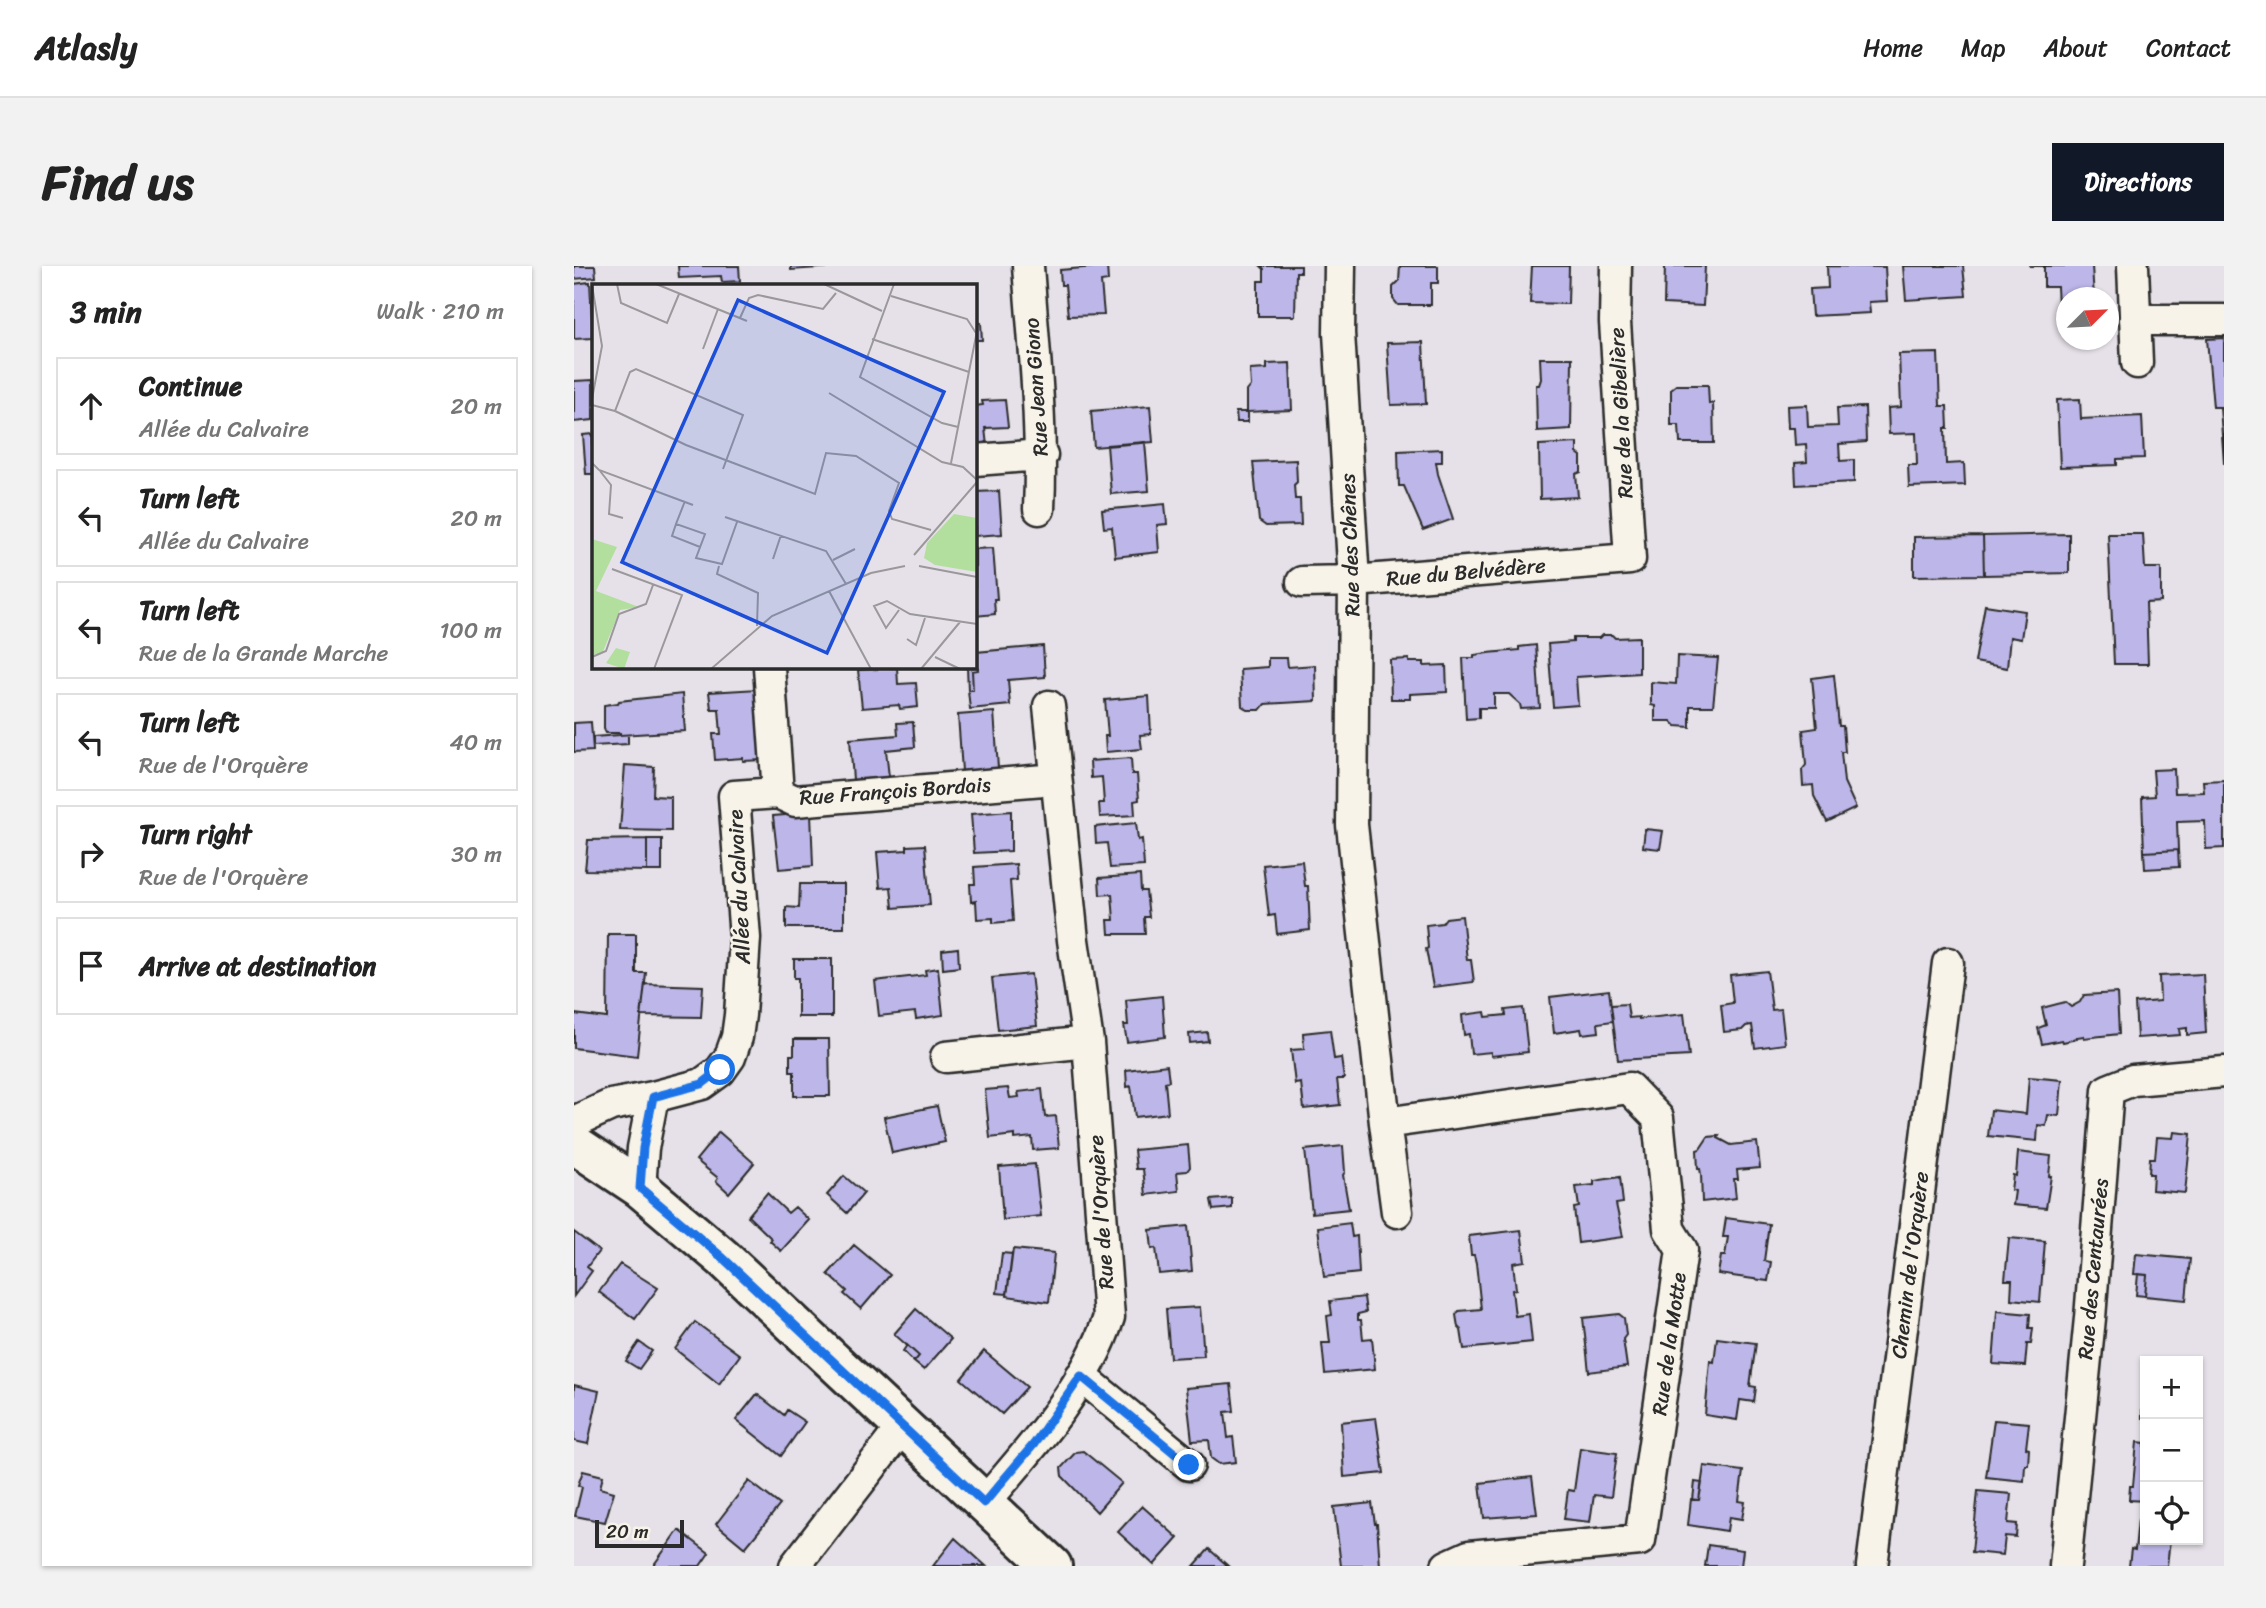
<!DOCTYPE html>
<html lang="en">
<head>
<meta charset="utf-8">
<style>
	:root { --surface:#fff; --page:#f2f2f2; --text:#222; --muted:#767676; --line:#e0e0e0; --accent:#111827 }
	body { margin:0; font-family:Sriracha,sans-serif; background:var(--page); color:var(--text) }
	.controls { position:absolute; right:21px; bottom:21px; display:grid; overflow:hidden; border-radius:0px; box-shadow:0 2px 5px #0004 }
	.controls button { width:63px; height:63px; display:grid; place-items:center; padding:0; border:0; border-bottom:2px solid var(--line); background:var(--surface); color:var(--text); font:35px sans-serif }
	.compass { position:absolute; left:1482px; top:21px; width:63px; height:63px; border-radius:50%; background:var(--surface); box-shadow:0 2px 5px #0004; rotate:66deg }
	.scale { position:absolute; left:21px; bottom:18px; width:89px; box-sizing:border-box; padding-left:7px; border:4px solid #2b2b2b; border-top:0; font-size:19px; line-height:24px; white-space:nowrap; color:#2b2b2b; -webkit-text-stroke:5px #f7f3e8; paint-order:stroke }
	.stop { position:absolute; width:21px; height:21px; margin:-16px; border:5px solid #1a73e8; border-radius:50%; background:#fff }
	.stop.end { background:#1a73e8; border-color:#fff; box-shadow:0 2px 7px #0008 }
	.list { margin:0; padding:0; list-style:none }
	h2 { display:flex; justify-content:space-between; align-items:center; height:91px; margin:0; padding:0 28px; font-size:30px }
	h2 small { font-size:23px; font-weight:400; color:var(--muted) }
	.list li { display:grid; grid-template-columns:46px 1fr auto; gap:21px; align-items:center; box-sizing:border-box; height:98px; margin:0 14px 14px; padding:0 14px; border:2px solid var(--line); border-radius:0px }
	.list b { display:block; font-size:26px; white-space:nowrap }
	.list p { margin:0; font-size:23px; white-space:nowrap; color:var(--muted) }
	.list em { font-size:23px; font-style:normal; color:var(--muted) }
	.icon { flex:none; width:38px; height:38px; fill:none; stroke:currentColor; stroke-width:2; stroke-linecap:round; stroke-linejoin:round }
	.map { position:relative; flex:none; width:1650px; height:1300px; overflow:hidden; border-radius:0px }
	header { display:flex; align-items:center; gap:42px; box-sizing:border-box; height:98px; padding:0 35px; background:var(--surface); border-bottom:2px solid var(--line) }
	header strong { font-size:33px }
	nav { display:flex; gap:38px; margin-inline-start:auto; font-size:24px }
	.intro { display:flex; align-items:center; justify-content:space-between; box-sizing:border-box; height:168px; padding:0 42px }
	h1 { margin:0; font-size:49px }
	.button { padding:18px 32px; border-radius:0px; background:var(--accent); color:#fff; font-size:24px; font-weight:700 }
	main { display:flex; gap:42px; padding:0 42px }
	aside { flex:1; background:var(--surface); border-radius:0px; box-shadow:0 2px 5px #0004 }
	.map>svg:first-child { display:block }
	.building { fill:#bdb7e9; stroke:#2b2b2b; stroke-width:2 }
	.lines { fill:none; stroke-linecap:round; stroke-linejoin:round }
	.minor-casing { stroke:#2b2b2b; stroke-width:35 }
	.tertiary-casing { stroke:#2b2b2b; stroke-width:44 }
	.minor { stroke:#f7f3e8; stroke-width:30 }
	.tertiary { stroke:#f7f3e8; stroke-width:38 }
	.route { stroke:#1a73e8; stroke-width:9 }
	.labels { text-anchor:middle; stroke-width:5; stroke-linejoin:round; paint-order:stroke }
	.street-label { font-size:21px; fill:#2b2b2b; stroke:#f7f3e8 }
	.inset-road { fill:none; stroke:#9b989c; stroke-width:2 }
	.view { fill:#1d4ed8; fill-opacity:0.15; stroke:#1d4ed8; stroke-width:3.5 }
	.inset-edge { fill:none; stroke:#2b2b2b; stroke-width:3.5 }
</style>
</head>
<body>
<header>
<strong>Atlasly</strong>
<nav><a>Home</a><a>Map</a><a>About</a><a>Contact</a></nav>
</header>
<div class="intro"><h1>Find us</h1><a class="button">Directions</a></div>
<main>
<aside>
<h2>3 min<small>Walk · 210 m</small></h2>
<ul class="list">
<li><svg class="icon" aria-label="ahead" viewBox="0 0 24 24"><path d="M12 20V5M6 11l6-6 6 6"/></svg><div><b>Continue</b><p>Allée du Calvaire</p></div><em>20 m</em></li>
<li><svg class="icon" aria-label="left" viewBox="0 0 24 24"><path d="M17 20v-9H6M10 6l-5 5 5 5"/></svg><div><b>Turn left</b><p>Allée du Calvaire</p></div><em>20 m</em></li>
<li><svg class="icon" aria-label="left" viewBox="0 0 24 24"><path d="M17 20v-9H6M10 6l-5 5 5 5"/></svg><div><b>Turn left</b><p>Rue de la Grande Marche</p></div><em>100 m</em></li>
<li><svg class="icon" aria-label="left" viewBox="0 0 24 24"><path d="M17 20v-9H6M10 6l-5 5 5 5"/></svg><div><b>Turn left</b><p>Rue de l'Orquère</p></div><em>40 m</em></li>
<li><svg class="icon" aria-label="right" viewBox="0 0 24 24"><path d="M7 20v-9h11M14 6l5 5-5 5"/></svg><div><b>Turn right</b><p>Rue de l'Orquère</p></div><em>30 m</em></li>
<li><svg class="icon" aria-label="arrive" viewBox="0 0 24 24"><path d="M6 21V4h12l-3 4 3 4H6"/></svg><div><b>Arrive at destination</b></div></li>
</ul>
</aside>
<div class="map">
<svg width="1650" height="1300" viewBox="0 0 1650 1300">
	<rect width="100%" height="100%" fill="#e6e1e8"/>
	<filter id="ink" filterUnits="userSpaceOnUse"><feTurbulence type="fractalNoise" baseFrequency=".0143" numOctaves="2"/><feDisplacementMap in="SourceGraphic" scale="14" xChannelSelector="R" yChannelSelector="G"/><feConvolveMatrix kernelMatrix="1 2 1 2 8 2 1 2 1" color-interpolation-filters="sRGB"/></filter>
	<g filter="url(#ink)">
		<!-- building -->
		<path class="building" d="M0,0H21L22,11L0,13Z
			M104,0H165L166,15L148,16L147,10L105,12Z
			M217,0H259V1L217,4Z
			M533,0L534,15L527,16L530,49L494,50L491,19H487L486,4Z
			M687,0H727V6H722L721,50H684V15H690V3Z
			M826,0H864V17H857V39H824L819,33V21L825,15Z
			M958,0H995L994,38L956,37Z
			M1091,0H1131L1129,40L1090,38Z
			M1253,0L1311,1L1313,35L1295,36L1296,47L1238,50L1236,23L1254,22Z
			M1329,0H1389L1392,30L1332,34Z
			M1455,0H1518L1520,32H1492V38L1484,39L1483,21H1470V0Z
			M16,16L19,72L0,73V18Z
			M401,27L404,57H407L408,74H401Z
			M1650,72V141H1639L1633,73Z
			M849,76L852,138L817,139L813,77Z
			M1364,87L1366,140H1373L1374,162H1371L1372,198L1390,197L1391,219L1335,221L1334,199H1343L1342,167L1315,168L1314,142L1327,141L1325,88Z
			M966,92H998L997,163L963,165L962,119H965L967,113Z
			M716,97L718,144L673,146V125L677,120L676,104L693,103V98Z
			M19,114V154L0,156V115Z
			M1102,119H1134L1135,138L1139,137L1140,177H1106L1105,159H1097V123Z
			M1506,133L1507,153L1568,150L1570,192L1543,193V199L1486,201L1483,134Z
			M431,134L434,161L411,162L414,189L401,190V140L409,139L408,135Z
			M1233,139L1234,161L1264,160L1263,142L1291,141L1292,176L1265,178L1266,195L1280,194V216L1222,219L1221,197L1233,196L1232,178L1221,179L1220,162H1214L1213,140Z
			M576,140L579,176L520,181L517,145Z
			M1646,141H1650V198Z
			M662,146H674V156H663Z
			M19,168V208H12L9,169Z
			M571,176L575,225L537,228L533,179Z
			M1003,177V187L1007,190V206L1002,208L1004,231L966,233L965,179Z
			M868,183V196H862L864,208L879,253L849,264L830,220H825L824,185Z
			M722,194L723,216L720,219L721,233H726L727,259L692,260L685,255L679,196Z
			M425,225L428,268L401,270V226Z
			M591,238L593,258L583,259L585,286L541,291L538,261L530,262L528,244Z
			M1495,268V307L1410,309L1409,270Z
			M1534,268H1569L1571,302H1587V336L1572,337L1574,398H1540Z
			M1409,270L1410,309L1340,310V271Z
			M419,282L423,333H420L421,348L401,350V283Z
			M1411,339L1451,345L1447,373L1436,371L1433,402L1401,396Z
			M1028,369H1038L1041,372L1065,371V407L1002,411L1004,439L979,441L974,378L999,376V372H1025Z
			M962,379L966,442L947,443L946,438L935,428H920V442H905V452L892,453L889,392H900V389L914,387L945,384V381Z
			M469,380L471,411L434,414L436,439L396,443L394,424H399L398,405L404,404L402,386Z
			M401,386L404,404L398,405L399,424H394L393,401H401Z
			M1103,390L1144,392L1139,440H1116V461L1102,460L1097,455H1081V440L1077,439V416L1102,418Z
			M694,392H713L714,401L741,399L742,435L691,438L686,444H674L668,440L666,403L694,401Z
			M835,393V396H850V400L872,399L873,426L836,428V433H817L816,394Z
			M304,401H323L324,418L342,417L344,441L326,443L325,439L288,442L284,404L304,403Z
			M1260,409L1265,460H1269L1271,486H1267L1270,516L1282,542L1253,556L1240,530L1239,519L1229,520L1228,504L1232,499L1229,464L1243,462L1238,412Z
			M184,423L189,494L169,495V492L141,494L139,468H147L145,443H137L135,426Z
			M108,428L111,465L46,469V467H32L30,463V439L44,437L45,435Z
			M575,430L577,468L566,469L568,483L532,486L531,470H534L531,434Z
			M420,446L424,502L388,505L384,449Z
			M17,456L19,485L0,486V457Z
			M339,456L341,481L312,484L315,511L279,514L276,473L324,469L323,457Z
			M46,469H54V478L19,480V471Z
			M557,492L558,508H563L565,534L560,535L561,549L526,551L525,537H530L528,511L517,512L516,495Z
			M51,499L80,501L79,530L97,531V565L46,564Z
			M1600,503L1601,527L1630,526L1629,515L1650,514V582L1632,583L1631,555L1603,556L1604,584L1570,586L1568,531L1581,530L1579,504Z
			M437,545V585L400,587L397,548Z
			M237,547L239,600L205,603L199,550Z
			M562,557L564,574L568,573L570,600L536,602L533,577L522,578L521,561Z
			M1071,563L1089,565L1086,583L1069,581Z
			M73,573V605L11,604L14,574Z
			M73,573H88V605H73Z
			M351,579L356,639L319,642L317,621L306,622L303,586L333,584V580Z
			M1604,584L1605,601L1571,603L1570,586Z
			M728,595L731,620H734L736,664L703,668L701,649L695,650L689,599Z
			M442,598L443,614L436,615L439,655L419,657V652L403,653L402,635L397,636L396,618H401L400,601Z
			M566,609L567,625H572L575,651H570L571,668H535L534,654H540L538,628L526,629L525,612Z
			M226,618H270V662H212V641L225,642Z
			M888,650L893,694H897L900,716L859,721L852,683L854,682L852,659L868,657L872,652Z
			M34,668H62V707H72L63,790L0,782V748L33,752Z
			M384,682L385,701L369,703L368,684Z
			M220,693H258V751H224V712H220Z
			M364,702L369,749L342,753L341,746L305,750L301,715L352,709L351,704Z
			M1193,705L1198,744L1207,743L1211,778L1181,782L1178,759L1172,760L1168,764L1150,766L1147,739L1159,737L1156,709Z
			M457,708L463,760L424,764L418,712Z
			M1629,708L1632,767L1613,769V762L1605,763L1606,769L1563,772L1561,737L1586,735L1585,710Z
			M71,718L129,720L127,751L67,750Z
			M1035,724L1039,755L1024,757L1025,766L1008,768L1007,763L980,767L976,731Z
			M1543,727L1545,768L1510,772V770L1503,771V773L1489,776L1488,774L1468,778L1464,762L1472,759L1468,742L1491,736L1497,741L1506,736L1510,729Z
			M588,730L591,771L553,776L550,759H554L552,734Z
			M1053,738L1055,752L1065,751V753L1110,748L1115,790L1044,794L1037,739Z
			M949,742L954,786L917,790V786L897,788L895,768L890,769L888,749L911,746L912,751L932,749L931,744Z
			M756,764L760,793L767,792L770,813H763L766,839L730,843L727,817L721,818L717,784L730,783L729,767Z
			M633,766L634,775L616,777L615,768Z
			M220,773H255L256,830H220V806H216V789H220Z
			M593,799L595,815L591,816L594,847L561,851L557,820L553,821L552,804Z
			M1455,811L1488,814L1485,850L1474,849L1472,860L1464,859L1463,875L1414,870L1417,844L1452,848Z
			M434,822L436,832L445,831L444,826L468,823L471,851L482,850L485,882L459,884L458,871L441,873V869L416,872L411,824Z
			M363,840L371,876L318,887L310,851Z
			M145,866L180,897L155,927L142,915L144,912L122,894Z
			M1600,866L1617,868L1611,927L1578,924L1579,908H1575L1576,892H1581L1583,871L1599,872Z
			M1145,870L1144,872L1157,879L1183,876L1186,902L1163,904L1164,913H1160L1162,932L1128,936L1127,908L1126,903H1124L1123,884L1126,883L1134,871Z
			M614,879L616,901L613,905L603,906L605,925L572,929L569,903H562L560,884Z
			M769,880L771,906L769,909L775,943L738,947L731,884Z
			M1444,886L1477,890L1475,910H1477L1472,942L1439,939L1441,925L1437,924L1439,909L1442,910Z
			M461,898L467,950L429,954L425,901Z
			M270,910L290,927L273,947L253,929Z
			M1046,911L1049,937L1042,938L1049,971L1004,977L1000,942L1005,941L1002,921L1020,919V915Z
			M193,927L214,947L221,941L235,954L207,985L196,975L198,973L174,950Z
			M658,932V942L639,944L637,934Z
			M1152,952L1195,958L1190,995L1197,996L1194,1015L1144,1008L1147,990H1151L1154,971H1149Z
			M776,957L778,971L783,970L785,1007L750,1011L744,961Z
			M614,960L618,1005L585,1008L582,982L578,983L576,964Z
			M947,964L951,995L939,997L942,1023L938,1024L941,1050L955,1048L958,1076L890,1083L887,1064L884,1061L882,1049L885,1045L907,1043L902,997L900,989H897L895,970Z
			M0,966L25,985L13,1001L18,1005L0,1030Z
			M1435,972L1471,975L1466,1036L1437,1033L1438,1014H1431Z
			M280,979L316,1009L287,1043L270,1028L273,1025L254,1008Z
			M439,983L480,987L475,1036L433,1030Z
			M428,987L438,988L433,1028L423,1027Z
			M1562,988L1616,993L1612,1034L1571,1030L1573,1009L1560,1008Z
			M46,998L84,1022L61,1053L25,1026Z
			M1564,1008L1573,1009L1571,1030L1562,1029Z
			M790,1031L792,1046L784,1048V1054H787L789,1073L798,1072L801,1103L751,1108L748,1077H756L753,1050L758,1049L756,1035Z
			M626,1041L630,1090L596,1092L592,1043Z
			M342,1043L377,1073L350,1104L340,1096L345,1090L320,1068Z
			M1423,1045L1456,1048L1455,1062H1459L1457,1078H1453L1451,1100L1419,1098Z
			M1045,1048L1050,1052L1052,1069L1049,1073L1053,1101L1015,1106L1009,1052Z
			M121,1056L166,1089L145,1118L101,1083Z
			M1143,1072L1182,1077L1176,1120L1182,1121L1180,1136L1166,1134L1163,1154L1131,1149L1136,1095L1140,1096Z
			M65,1076L78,1085L65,1103L52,1095Z
			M333,1079L345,1090L340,1096L329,1085Z
			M410,1085L453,1121L428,1148L387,1113Z
			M1571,1100V1152H1568V1137Z
			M657,1118L660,1145L651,1146L654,1172L659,1171L662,1196L645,1198L637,1192L635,1174L618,1175L612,1122Z
			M0,1119L25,1125L14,1178L0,1175Z
			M183,1128L210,1149L213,1144L231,1156L207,1190L162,1154Z
			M802,1152L810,1207L770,1211L767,1156Z
			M1420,1154L1455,1157L1452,1182L1455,1183L1454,1199H1451L1450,1215L1412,1211Z
			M1563,1176L1571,1177V1235L1555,1234L1556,1220H1559Z
			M1006,1182L1043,1187L1037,1231L1020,1229L1016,1256L990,1253L994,1224L1000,1225Z
			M509,1185L548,1217L523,1246L488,1210L487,1202L502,1186Z
			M1130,1200L1169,1205L1165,1235L1171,1236L1168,1253L1155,1251L1153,1265L1114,1259L1117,1233L1125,1234Z
			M9,1205L29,1210L26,1222L40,1226L31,1256L1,1250L8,1221L4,1219Z
			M958,1211L963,1248L910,1252L906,1217Z
			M175,1215L206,1239L171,1282L142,1258Z
			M1121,1216L1128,1217L1125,1234H1119Z
			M1404,1225L1437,1228L1434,1257L1443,1258L1442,1271L1431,1270L1429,1289L1398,1286Z
			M798,1237L801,1258H803L806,1300H767L760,1241Z
			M568,1240L604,1272L580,1299L544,1266Z
			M1564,1254H1571V1274H1596L1593,1300H1555L1557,1283L1561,1284Z
			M105,1264L135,1287L126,1300H79Z
			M381,1272L412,1300H359Z
			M1134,1279L1169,1284L1167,1300H1131Z
			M635,1283L654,1300H620Z"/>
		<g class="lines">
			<defs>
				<path id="minor" d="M454,0C460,83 469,160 465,243
					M766,0L765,67L780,315L778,559L811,857L1055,822L1084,852L1095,963L1108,984L1066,1274L895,1290L873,1300
					M1559,0L1563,97
					M1561,54H1650
					M401,194L468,189
					M728,316L780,315L1056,293L1041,56L1042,0
					M195,401L204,527L221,535L482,513
					M372,791L514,776
					M0,856L37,839L79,831L128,818L146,805L156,791L163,771L166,749L171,672L160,530L204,527
					M811,857L823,946
					M66,922L69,882L79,831
					M507,1110L615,1199
					M410,1237C458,1181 512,1122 535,1051L514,776L499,674L475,440
					M221,1300L329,1160
					M1298,1300L1374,697
					M1491,1300L1516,1052L1534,824L1559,814L1650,806"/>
				<path id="tertiary" d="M0,878L66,922L149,992L478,1300"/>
			</defs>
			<!-- minor casing -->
			<use href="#minor" class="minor-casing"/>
			<!-- tertiary casing -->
			<use href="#tertiary" class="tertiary-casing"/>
			<!-- minor -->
			<use href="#minor" class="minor"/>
			<!-- tertiary -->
			<use href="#tertiary" class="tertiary"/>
		</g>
	</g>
	<g class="lines" filter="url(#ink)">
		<!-- route -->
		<path class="route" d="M146,804L128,818L79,831L69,882L66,922L149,992L410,1237L460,1178L507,1110L615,1199"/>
	</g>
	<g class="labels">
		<!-- street labels -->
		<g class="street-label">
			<text transform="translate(462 121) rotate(-94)" y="7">Rue Jean Giono</text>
			<text transform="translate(1047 147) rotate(-93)" y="7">Rue de la Gibelière</text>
			<text transform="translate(776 279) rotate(-92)" y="7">Rue des Chênes</text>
			<text transform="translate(892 306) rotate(-5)" y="7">Rue du Belvédère</text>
			<text transform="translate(321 525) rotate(-4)" y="7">Rue François Bordais</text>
			<text transform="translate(165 621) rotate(-93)" y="7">Allée du Calvaire</text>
			<text transform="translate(527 946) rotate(-94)" y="7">Rue de l'Orquère</text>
			<text transform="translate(1336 999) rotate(-83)" y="7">Chemin de l'Orquère</text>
			<text transform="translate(1519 1003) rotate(-85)" y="7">Rue des Centaurées</text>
			<text transform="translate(1095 1078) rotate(-82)" y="7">Rue de la Motte</text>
		</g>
	</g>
	<!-- overview -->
	<g transform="translate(18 18)">
		<rect width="385" height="385" fill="#e6e1e8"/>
		<path d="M24,364L38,368L32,385L14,379Z" fill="#b2df9d"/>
		<path d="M362,230L385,234V288L343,281L332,274L335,259Z" fill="#b2df9d"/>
		<path d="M0,255L25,263L4,307L47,323L28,326L10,370L0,371Z" fill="#b2df9d"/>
		<path class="inset-road" d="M25,0L29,19L75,39L87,10M64,0L155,37M232,0L290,27M302,0L268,93L350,139L366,143M0,1L10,62L0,115M299,12L375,35L384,49M148,34L157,14L166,11L231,25L244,9M280,55L377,88M111,65L126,25M237,109L350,178L371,183L385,196M0,121L23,127L38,88L44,85L151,131L131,185M23,127L94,161L223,210L234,169L264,172L307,199L297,227L300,235L339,246M0,179L7,186L101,221M359,179L385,47M8,187L19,201L17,230L31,234M93,217L84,240L113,250L104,274L130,280L145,238M133,233L234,267L254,300M84,240L80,252L108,263M322,271L385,198M181,275L189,251M241,276L263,265M127,282L125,290L166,309L165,342M327,282L385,293M20,285L90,311L62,385M237,307L279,385M307,326L294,344L282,322L295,317L318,330L385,340M315,355L324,361L333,334M0,373L14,367L27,330L54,320L61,301M343,373L368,385M119,385L180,332L279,289L313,282M329,385L368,338"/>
		<path class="view" d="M146,16L352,108L235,369L30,278Z"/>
		<rect width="385" height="385" class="inset-edge"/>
	</g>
</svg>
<div class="controls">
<button>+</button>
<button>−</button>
<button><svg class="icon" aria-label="locate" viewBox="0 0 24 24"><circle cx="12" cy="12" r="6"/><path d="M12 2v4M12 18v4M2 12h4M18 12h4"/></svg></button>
</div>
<svg class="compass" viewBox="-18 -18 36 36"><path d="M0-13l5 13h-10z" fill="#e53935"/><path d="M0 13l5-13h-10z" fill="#767676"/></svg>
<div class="scale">20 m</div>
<div class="stop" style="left:146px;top:804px"></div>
<div class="stop end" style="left:615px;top:1199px"></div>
</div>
</main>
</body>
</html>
